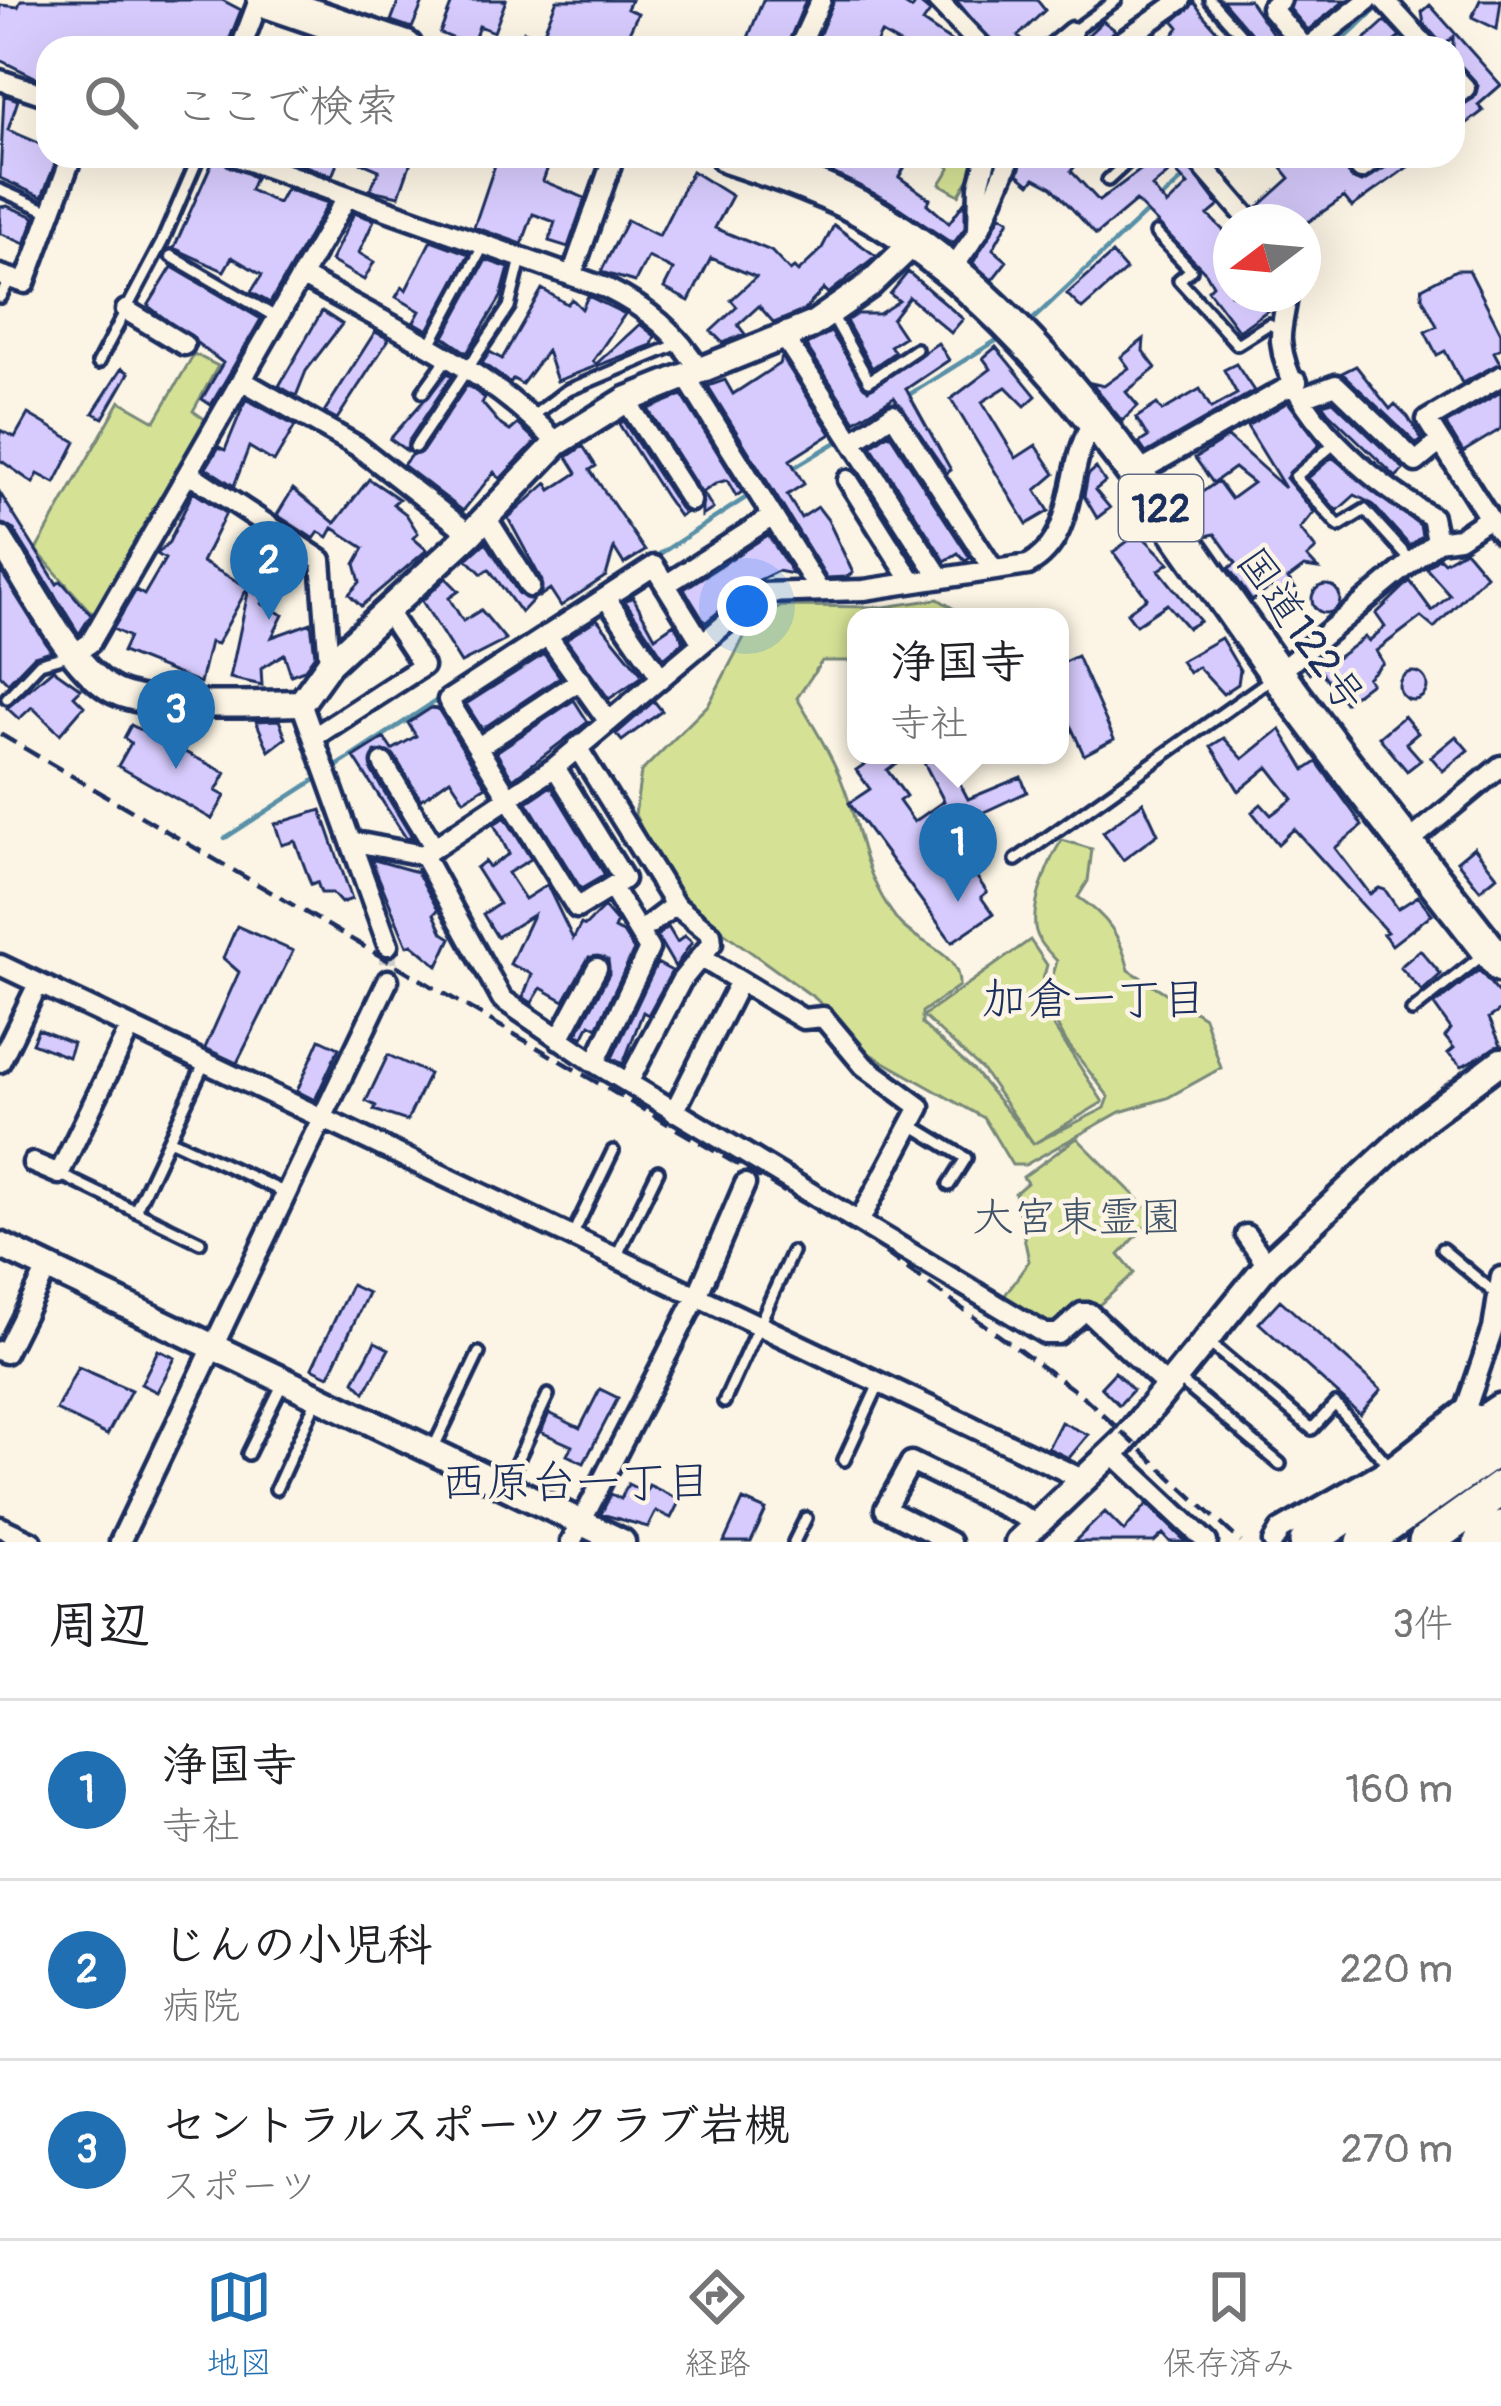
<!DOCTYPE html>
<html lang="ja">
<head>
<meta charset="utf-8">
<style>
	:root { --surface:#fff; --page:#f6f6f6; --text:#202124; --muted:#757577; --line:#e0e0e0; --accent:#1f6fb2 }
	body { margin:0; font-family:Pangolin,"Klee One",sans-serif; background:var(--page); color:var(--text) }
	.compass { position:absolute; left:1213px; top:204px; width:108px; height:108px; border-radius:50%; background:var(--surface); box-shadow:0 12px 48px #0002; rotate:254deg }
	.you { position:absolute; left:747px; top:606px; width:42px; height:42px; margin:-30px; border:9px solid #fff; border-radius:50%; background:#1a73e8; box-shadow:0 0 0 18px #1a73e833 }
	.badge { display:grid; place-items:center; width:78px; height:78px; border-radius:50%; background:var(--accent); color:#fff; font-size:39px; font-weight:700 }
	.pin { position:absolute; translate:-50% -99px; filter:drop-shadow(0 3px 6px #0008) }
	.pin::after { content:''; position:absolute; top:63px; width:42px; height:36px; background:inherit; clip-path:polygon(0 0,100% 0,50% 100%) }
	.popup { position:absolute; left:847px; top:608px; width:222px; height:156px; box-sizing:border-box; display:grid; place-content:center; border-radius:24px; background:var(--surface); filter:drop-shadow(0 3px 9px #0005); font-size:39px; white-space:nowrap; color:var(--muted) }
	.popup b { font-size:45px; color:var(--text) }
	.popup::after { content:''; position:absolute; left:50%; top:100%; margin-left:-24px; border:24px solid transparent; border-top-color:var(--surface) }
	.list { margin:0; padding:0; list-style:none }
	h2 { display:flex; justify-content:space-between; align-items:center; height:156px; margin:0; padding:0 48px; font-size:51px }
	h2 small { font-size:39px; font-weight:400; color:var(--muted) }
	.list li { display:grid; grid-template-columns:78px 1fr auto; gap:36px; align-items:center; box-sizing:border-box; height:180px; padding:0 48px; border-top:3px solid var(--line) }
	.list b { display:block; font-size:45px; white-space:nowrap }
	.list p { margin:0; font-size:39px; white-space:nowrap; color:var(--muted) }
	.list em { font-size:39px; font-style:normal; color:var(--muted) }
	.icon { flex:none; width:66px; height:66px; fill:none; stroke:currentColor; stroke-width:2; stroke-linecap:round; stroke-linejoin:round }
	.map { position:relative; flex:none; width:1501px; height:1542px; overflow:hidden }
	.search { position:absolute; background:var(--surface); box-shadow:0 12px 48px #0002; left:36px; right:36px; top:36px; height:132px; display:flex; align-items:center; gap:30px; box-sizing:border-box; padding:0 42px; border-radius:36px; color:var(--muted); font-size:45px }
	.sheet { height:696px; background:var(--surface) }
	nav { display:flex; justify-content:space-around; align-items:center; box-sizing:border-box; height:168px; border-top:3px solid var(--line); background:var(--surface); font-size:33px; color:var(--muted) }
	nav a { display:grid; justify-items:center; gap:6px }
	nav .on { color:var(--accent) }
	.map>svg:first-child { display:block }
	.green { fill:#d5e295; stroke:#78887a; stroke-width:3 }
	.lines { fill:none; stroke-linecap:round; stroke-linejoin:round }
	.stream { stroke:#5890a8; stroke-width:4.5 }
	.building { fill:#d7cbfd; stroke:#1b2f5e; stroke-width:3; fill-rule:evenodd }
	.street-tunnel { stroke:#cfcdca; stroke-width:18; stroke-dasharray:18 9; stroke-linecap:butt }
	.lane-casing { stroke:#1b2f5e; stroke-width:18 }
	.street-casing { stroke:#1b2f5e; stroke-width:27 }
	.secondary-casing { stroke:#1b2f5e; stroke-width:33 }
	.highway-casing { stroke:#1b2f5e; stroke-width:42 }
	.lane { stroke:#fcf5e5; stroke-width:9 }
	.street { stroke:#fcf5e5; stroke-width:18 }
	.secondary { stroke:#fcf5e5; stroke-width:24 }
	.highway { stroke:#fcf5e5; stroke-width:33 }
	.rail { stroke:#1b2f5e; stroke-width:4.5; stroke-dasharray:18 9; stroke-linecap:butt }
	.labels { text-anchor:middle; stroke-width:9; stroke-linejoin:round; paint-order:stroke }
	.shield { fill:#fcf5e5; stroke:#5e6a86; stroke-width:3 }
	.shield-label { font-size:39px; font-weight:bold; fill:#1b2f5e }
	.street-label { font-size:42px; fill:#1b2f5e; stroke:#fcf5e5 }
	.park-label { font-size:42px; fill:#405369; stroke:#fcf5e5 }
	.neighbourhood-label { font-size:45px; fill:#1b2f5e; stroke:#fcf5e5 }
</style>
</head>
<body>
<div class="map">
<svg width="1501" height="1542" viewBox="0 0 1501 1542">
	<rect width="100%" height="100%" fill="#fcf5e5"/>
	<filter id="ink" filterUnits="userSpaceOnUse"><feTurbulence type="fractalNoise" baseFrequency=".00833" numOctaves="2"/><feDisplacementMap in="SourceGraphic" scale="24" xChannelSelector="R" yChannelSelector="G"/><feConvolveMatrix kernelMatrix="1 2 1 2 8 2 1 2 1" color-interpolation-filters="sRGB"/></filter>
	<g filter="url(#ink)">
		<!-- green -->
		<path class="green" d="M939,156H982L959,195L940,184L950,168Z
			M194,354L218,366L193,411L213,425L101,615L95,617L36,550L120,401L155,421Z
			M938,599L967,617H856V661H822L797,698C813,725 830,752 842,782C863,834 860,870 897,920C915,944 961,951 959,986L922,1012V1024L975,1072L1034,1144L982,1070L923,1016L1030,940L1047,965L1037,1001L1103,1102L1035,1143L1105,1108L1109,1097L1067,1043L1045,1003L1057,961C1048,951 1037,941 1035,927C1032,903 1049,859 1062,840L1092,849L1088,881L1078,897C1108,917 1120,935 1129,970L1204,1017L1221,1068L1167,1098L1120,1112L1025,1165H1012L984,1118L870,1054L816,999L694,911L659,864L635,815L641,772L709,704L752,622L782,606L884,607Z
			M1077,1138L1155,1216L1119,1255L1134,1273L1098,1306L1084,1303L1053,1327L1003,1298L1029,1261L1015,1193L1027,1183L1023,1177Z"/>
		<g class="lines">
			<!-- stream -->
			<path class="stream" d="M1335,48L1382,3
				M1159,201L1186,176
				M1028,324L1151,208
				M889,407L1002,337
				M793,468L845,437
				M652,559L753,493
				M331,770L442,697
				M225,838L321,776"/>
		</g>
		<!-- building -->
		<path class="building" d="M21,0H222L241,10L226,48H48L39,79L0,60V5L18,7Z
			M399,0H424L412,28L391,21Z
			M453,0H506L494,32L479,26L471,48H454L457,40L440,33Z
			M557,0H631L627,9L638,13L622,48L558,33L554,43L565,48H518L524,31L541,38Z
			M763,0H806L786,48H744Z
			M834,0H898L912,9L917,1L930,12L923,22L961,48H907L881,33L874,48H814Z
			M956,0H1037L1045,10L1018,36L1029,48H996Z
			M1222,0H1249L1273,34L1261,45Z
			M1293,0H1346L1308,30L1290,9Z
			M1480,0H1501L1497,29L1472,17Z
			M1194,2L1204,16L1232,48H1164L1179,27L1174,21Z
			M1430,5L1501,85L1478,105L1483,111L1453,134V111L1474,98L1478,86L1453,60V37L1443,45L1424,24L1422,12Z
			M1103,21L1115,30L1100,48H1074Z
			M1385,21L1400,37L1386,48H1355Z
			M4,95L18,100L8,130L48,147V156H58L42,197L0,178Z
			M215,156L255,178L250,190L278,203L286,189L328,203L270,303L251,292L262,275L232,257L224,271L174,248Z
			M279,156H340L332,176Z
			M346,156H413L399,196L370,190L379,170Z
			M498,156L531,161L532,156H552L543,181L585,198L568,247L549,241L555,222L533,214L522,244L474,227Z
			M831,156H911L899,177L930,199L927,204L949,223L965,201V228L953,244L889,201L825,169Z
			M1024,156H1084L1071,171L1099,201L1159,156H1181L1219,206L1208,215L1231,238V294H1270L1271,308L1239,331L1208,290L1213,285L1206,273L1136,201L1096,235L1052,187L1035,178L1030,184L1018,174ZM1173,169L1188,185L1167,205L1152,187Z
			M1272,156H1337L1351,178L1362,182L1386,167L1391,156H1423L1352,207L1344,197L1308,222H1264L1257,208L1290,178Z
			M692,171L732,196L715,228L771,251L790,271L794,268L798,272L821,250L834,225L876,256L828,294L824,289L803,311L774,323L759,306L738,325L745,334L723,343L711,331L737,307L731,300L756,277L711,258L689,301L664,288L673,270L648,257L635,282L601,272L627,220L659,236Z
			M7,206L35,217L25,244L0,233V207Z
			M354,213L374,220L359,253L374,262L364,280L331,261Z
			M1001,215L1009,220L993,249L1007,261L992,280L973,263Z
			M431,240L469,254L428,330L414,322L420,311L396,297L402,287L406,290Z
			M1112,254L1126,270L1082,309L1067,294Z
			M486,260L509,268L501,297L467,353L444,337Z
			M172,267L261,319L211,405L202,399L223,363L148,306Z
			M1456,270H1469L1501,333V348L1494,352L1500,363L1462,383L1445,351L1437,355L1425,332L1437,326L1422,297V288Z
			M908,272L963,319L951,333L909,297L892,319L904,337L890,346L895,352L872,368L846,321L857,314H879L899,301L890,294Z
			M542,289L567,304L572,299L582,309L588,296L625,314L593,361L596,364L640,324L655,336L652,345L557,381L547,351L522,384L513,379L510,383L482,363L490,352L502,359Z
			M322,311L342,324L306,371L296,396L279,386Z
			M375,332L389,339L337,419L324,412Z
			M831,332L868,390L938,343L949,360L906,389L951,470L947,473L894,397L855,421L806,345Z
			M1144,339L1143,351L1156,368L1126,392L1138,406L1122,421L1091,383L1104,386L1129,368L1121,357Z
			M996,347L1036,396L1025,406L1006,387L982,402L1016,458L1036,445L1055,474L1036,490L1049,511L1027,524L951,399L991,369L983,358Z
			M782,357L831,434L790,460L804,484L787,495L801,518L818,507L828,520L853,573L846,577L827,578L708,386L725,380L733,394L779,364Z
			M1236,364L1254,391L1146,453L1139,443L1148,437L1136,418L1157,404L1162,411L1200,389L1211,408L1237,394L1224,370Z
			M1356,366L1390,409L1395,404L1408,417L1422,440L1417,444L1342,373Z
			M122,368L129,373L103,418L93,413Z
			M448,373L452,376L408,442L407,451L390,439Z
			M467,385L485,398L482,403L501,425L510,431L518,424L536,441L500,479L494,472L463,511L403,465L411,455L422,452Z
			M1501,392V429L1463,452L1446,424Z
			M682,395L742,492L736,496L727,480L717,483L703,492L713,509L702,516V494L648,409Z
			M246,399L295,426L274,462L249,447L234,486L206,468L219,447L225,450Z
			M1333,401L1404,469L1396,477L1328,412L1322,404Z
			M1288,402L1320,444L1286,478L1314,512L1300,529L1316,549L1307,557L1318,569L1304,567L1288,579L1297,591L1282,602L1271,587L1252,601L1229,568L1236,563L1215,534L1206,536L1188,502L1218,481L1231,499L1253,483L1234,468L1213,483L1195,458L1228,437L1285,488L1247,426Z
			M28,414L76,442L55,483L38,474L33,483L0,460V430L15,437Z
			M623,421L680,508L685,513L679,516L665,496L619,424Z
			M889,433L970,558L965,561L958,553L945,561L871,446Z
			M583,446L596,466L590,470L645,551L624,564L614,548L606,576L561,606L550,589L540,596L542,581L508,518L547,483L551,490L577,473L567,457Z
			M1332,457L1420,525L1422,536L1410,546L1372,504L1355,495L1337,511L1308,478Z
			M1096,468L1105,482L1095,490L1110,508L1097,518L1084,496L1088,475Z
			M369,479L399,499L393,504L406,514L418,533L413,538L427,550L361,606L349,594L360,582L355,564L364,548L333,528L328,537L319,532L314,539L277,515L293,489L335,523Z
			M193,492L226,513L202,562L248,587L217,644L210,642L200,683L122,652L129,637L113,629L136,590L144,595L165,559L157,554L169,542Z
			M0,493L57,584L61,581L91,615L79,634L14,530L0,523Z
			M1139,533L1169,563L1159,570L1200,621L1188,628L1167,604L1136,625L1127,613L1147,598L1113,552Z
			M768,535L793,574L778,571L755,582L705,623L684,589Z
			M486,542L519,594L533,600L521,613L489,569L482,574L467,559Z
			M1465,550L1486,575L1434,628L1421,617L1376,651L1383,663L1367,678L1371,683L1345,703L1317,666L1309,673L1305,668L1328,649L1336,659L1365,637L1369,641L1385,627L1376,614L1410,581L1432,611L1450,595L1426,568L1439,557L1444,562Z
			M269,560L288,568L262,604L283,615L272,637L311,623L315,655L304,670L291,675L284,654L261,668L262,685L230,678L249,588Z
			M0,570L51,651L34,656L8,683L0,675Z
			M446,578L459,591L449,598L463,621L481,610L506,640L461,663L422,601Z
			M1312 599a14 14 0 1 1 28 0a14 14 0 1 1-28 0Z
			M633,597L655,637L674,624L684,641L664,658L625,601Z
			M597,619L643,676L609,699L566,639Z
			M1221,638L1240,670L1238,684L1223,694L1198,667L1189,673L1181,661Z
			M544,654L560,677L482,729L466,704Z
			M1077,656L1114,739L1084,755L1060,703V664Z
			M53,669L81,689L74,696L84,706L60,734L32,707L19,719L7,708Z
			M1399 686a14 14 0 1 1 28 0a14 14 0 1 1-28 0Z
			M574,700L588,722L513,779L496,752Z
			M654,701L662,711L622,741L616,734Z
			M431,708L438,709L486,786L464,800L450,779L421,800L394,755L375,752L371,770L413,839L406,838L354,757L384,738L392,750L416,736L408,723Z
			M1404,716L1418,733L1406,743L1421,760L1407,771L1379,737Z
			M279,720L286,738L269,751L256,721Z
			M131,725L226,773L216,791L225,796L212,819L118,766L131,743L124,738Z
			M1280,729L1305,770L1317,762L1356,816L1362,826L1335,848L1370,894L1379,888L1385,890L1398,909L1418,896L1432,914L1392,945L1383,934L1387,932L1294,829L1278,844L1252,812L1261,804L1271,815L1293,799L1268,767L1239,791L1211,746L1224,738L1243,759Z
			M1456,736L1468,750L1443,771L1431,757Z
			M878,755H907L887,770L906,796L899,801L914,822L944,801L920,755H945L968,799L1021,777L1027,792L956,825L954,820L927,839L932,845L923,851L940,876L957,864L962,871L969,866L987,892L981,897L993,914L952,942L849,803L870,789L856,770Z
			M551,786L605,875L581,889L527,802Z
			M1143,802L1158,834L1123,860L1103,832Z
			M321,810L352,899L341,903L332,893H321L317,882L311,884L295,841L282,845L275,824Z
			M505,817L531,859L508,873L525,899L547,885L573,939L581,924L585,926L604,907L617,922L614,929L623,933L634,950L597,1028L590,1024L583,1038L577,1034L609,974L608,960L589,957L564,1001L541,988L532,1003L523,997L532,974L510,964L533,915L497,937L483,914L499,904L476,868L485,861L489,867L509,854L494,824Z
			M1474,847L1497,876L1480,890L1457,861Z
			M371,859L417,872L438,910L434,914L443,933L451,938L438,966L412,944L407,946Z
			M237,926L293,951L237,1063L205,1048L239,972L223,958Z
			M668,927L677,942L685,936L692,942L675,967L657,936Z
			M1420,950L1441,974L1422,991L1400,967Z
			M657,963L672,971L648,1015L643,1012L623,1064L612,1058Z
			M1479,970L1501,996V1010L1489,1018L1501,1045L1462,1066L1448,1053L1454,1048L1445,1037L1451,1029L1434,1005Z
			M38,1029L73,1043L68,1057L32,1043Z
			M320,1039L339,1048L315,1100L297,1091Z
			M388,1055L429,1074L407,1121L374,1110L376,1106L366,1101Z
			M351,1285L368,1293L329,1376L312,1368Z
			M1280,1300L1381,1390L1360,1414L1259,1323Z
			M375,1342L389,1349L365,1392L354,1381Z
			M158,1350L175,1358L157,1392L141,1384Z
			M78,1367L131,1390L107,1435L56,1410Z
			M1115,1372L1133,1390L1119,1405L1101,1387Z
			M600,1389L618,1398L584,1463L567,1455L572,1446L541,1432L549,1413L580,1428Z
			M1061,1422L1088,1435L1069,1458L1048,1448Z
			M628,1484L646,1493L649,1485L680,1500L671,1518L656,1511L648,1527L601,1514L611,1494L621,1499Z
			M743,1500L766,1510L751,1542H724Z
			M1147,1504L1186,1542H1170L1163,1534L1154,1542H1074L1105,1512L1124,1531Z"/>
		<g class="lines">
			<!-- street-tunnel -->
			<path class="street-tunnel" d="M388,945V980"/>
			<defs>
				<path id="lane" d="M1210,0L1252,47
					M1072,32L1116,0
					M1108,180L1134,156
					M0,190L50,212
					M1156,233L1191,270L1179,280L1237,344L1269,324L1283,331
					M171,256L279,319
					M0,297L10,280
					M832,315L869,381L916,349
					M428,348L485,243
					M98,363L162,242L199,156
					M423,392L446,360
					M533,416L566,391L683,342
					M1335,443L1295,477L1339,526L1365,510L1413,563
					M415,447L509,307L522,255
					M7,698L40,663L69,655
					M1016,860L1271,679
					M1412,1011L1483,955
					M204,1064L169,1139L286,1193
					M910,1124L966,1158L949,1185
					M59,1174L200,1242
					M135,1211L169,1139
					M572,1236L613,1151
					M1442,1249L1497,1295
					M616,1257L658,1171
					M1208,1342L1312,1429L1335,1404L1390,1467
					M1177,1378L1280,1464
					M724,1402L792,1252
					M432,1451L479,1353
					M248,1454L282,1385
					M844,1460L880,1382
					M507,1483L548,1395
					M276,1489L316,1401
					M794,1542L806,1518"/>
				<path id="street" d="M937,0L983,48
					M1280,0L1271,8L1305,48
					M1384,0L1428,48
					M241,48L259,0
					M799,48L821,0
					M1053,48L1072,32
					M1113,48L1181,0
					M1307,48L1368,0
					M1453,75L1465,88L1453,98
					M0,80L48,96
					M235,156L606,288C648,309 676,331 700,371
					M1194,156L1251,222
					M1350,156L1361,169L1378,156
					M980,229L1011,156
					M950,272L978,232L979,186L987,156
					M0,275L25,283L72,156
					M572,275L614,156
					M303,277C389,326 490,369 557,443
					M1287,294C1286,309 1280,327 1281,341C1288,414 1375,484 1432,517L1437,541
					M126,310L184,345
					M785,338L939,576
					M686,377L817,587
					M243,381L357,446L470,534
					M1303,397L1336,385L1416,462L1440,442
					M626,400L691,501
					M852,442L893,414L993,569
					M189,473L321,560L329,664
					M1137,473L1297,382
					M848,480L911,580
					M486,517L530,587
					M1489,518L1427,420L1501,376
					M667,584L773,516
					M606,598L660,676
					M547,635L607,719
					M75,653L90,643L347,197
					M1277,674L1437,541L1459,538L1489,518L1501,533
					M301,703L388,945
					M314,737L423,666L388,613
					M480,746L580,680
					M577,747L675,905
					M383,763L433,845
					M555,767L624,879L577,908L448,700L654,566L700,640
					M355,842L423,855L555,767L762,593L864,590L1028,565C1080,537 1064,463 1094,421
					M1406,844L1501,766
					M423,855L502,999L595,1063L1045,1334H1058L1082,1313H1089L1168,1387
					M700,957L803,1019L823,1017L864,1066L920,1107L860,1220
					M0,965L1082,1479
					M559,1039L597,968
					M0,1062L38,984
					M595,1063L649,949L612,888
					M628,1083L681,981L712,943L711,934L675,905L642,930
					M674,1112L740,981
					M33,1163L59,1174L130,1028
					M1246,1235L1267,1265
					M0,1351L5,1353L48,1267
					M1466,1408L1493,1329L1501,1277
					M1111,1452L1207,1542
					M0,1527L32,1542
					M120,1542L388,980
					M571,1542L698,1294L745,1184
					M950,1542L885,1509L911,1462L1037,1523
					M1273,1542L1280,1530L1390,1467L1466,1408L1485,1423"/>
				<path id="secondary" d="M0,539C28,582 67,661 109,688C146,712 255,703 301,703L329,664L470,534L557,443L626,400L812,325L868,286L913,243
					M0,1245L622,1542
					M1018,1542L1123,1442L1267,1265L1424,1119L1501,1061"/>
				<path id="highway" d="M265,0L405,48
					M728,156C779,173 833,191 879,219C1047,321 1167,520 1279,676C1350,774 1426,869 1501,965
					M1307,1542L1501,1411
					M1364,1542L1501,1446
					M1426,1542L1501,1488
					M1481,1542L1501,1528"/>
			</defs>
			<!-- lane casing -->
			<use href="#lane" class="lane-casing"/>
			<!-- street casing -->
			<use href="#street" class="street-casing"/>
			<!-- secondary casing -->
			<use href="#secondary" class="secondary-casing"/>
			<!-- highway casing -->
			<use href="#highway" class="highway-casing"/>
			<!-- lane -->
			<use href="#lane" class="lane"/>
			<!-- street -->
			<use href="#street" class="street"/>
			<!-- secondary -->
			<use href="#secondary" class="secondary"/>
			<!-- highway -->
			<use href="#highway" class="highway"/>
			<!-- rail -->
			<path class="rail" d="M0,734L872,1243L1085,1398L1241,1542"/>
		</g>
	</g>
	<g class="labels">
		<!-- shield labels -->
		<rect class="shield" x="1119" y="475" width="84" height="66" rx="9"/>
		<g class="shield-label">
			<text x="1161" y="522">122</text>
		</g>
		<!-- street labels -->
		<g class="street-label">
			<text transform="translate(1302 629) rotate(55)" y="15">国道122号</text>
		</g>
		<!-- park labels -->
		<g class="park-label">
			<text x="1077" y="1231">大宮東霊園</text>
		</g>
		<!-- neighbourhood labels -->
		<g class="neighbourhood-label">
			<text x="1094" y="1014">加倉一丁目</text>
			<text x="576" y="1497">西原台一丁目</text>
		</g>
	</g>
</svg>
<svg class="compass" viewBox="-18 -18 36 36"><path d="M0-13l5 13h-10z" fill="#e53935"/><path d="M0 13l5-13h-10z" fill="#757577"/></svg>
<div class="you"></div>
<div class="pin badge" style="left:958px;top:902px">1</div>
<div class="popup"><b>浄国寺</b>寺社</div>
<div class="pin badge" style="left:269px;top:620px">2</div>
<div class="pin badge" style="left:176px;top:769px">3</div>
<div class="search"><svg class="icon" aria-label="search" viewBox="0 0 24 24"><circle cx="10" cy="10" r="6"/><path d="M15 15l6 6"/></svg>ここで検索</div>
</div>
<section class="sheet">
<h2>周辺<small>3件</small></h2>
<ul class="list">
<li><span class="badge">1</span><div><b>浄国寺</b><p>寺社</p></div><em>160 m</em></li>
<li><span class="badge">2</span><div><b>じんの小児科</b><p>病院</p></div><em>220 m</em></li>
<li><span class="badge">3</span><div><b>セントラルスポーツクラブ岩槻</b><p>スポーツ</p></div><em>270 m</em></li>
</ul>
</section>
<nav>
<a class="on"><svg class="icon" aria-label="map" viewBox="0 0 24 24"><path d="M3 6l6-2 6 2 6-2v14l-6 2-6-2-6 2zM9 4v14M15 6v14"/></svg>地図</a>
<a><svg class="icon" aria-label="directions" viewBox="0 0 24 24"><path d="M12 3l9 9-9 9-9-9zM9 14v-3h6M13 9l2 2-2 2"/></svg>経路</a>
<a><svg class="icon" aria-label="saved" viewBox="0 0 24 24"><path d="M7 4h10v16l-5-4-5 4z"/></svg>保存済み</a>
</nav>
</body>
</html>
